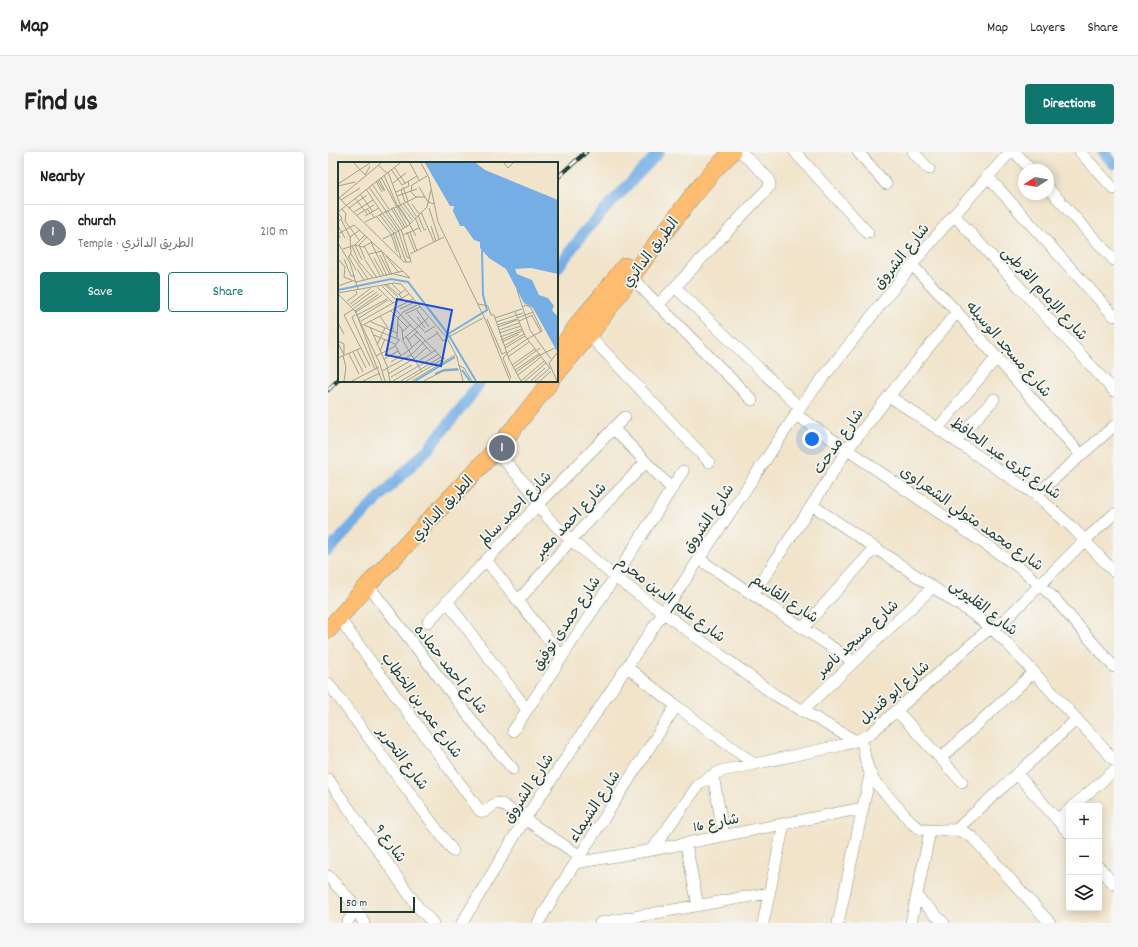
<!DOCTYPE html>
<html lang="en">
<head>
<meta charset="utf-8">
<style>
	:root { --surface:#fff; --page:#f6f6f6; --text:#222; --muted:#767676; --line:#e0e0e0; --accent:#0f766e }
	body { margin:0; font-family:Dekko,"Playpen Sans Arabic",sans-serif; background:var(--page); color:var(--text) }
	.controls { position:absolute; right:12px; bottom:12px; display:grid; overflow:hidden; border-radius:4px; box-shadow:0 2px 10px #0003 }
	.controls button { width:36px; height:36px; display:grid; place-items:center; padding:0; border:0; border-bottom:1px solid var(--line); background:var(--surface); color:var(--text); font:20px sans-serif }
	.compass { position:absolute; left:690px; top:12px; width:36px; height:36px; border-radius:50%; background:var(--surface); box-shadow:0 2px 10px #0003; rotate:259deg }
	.scale { position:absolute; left:12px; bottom:10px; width:75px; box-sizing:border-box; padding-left:4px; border:2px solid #1f3d34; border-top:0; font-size:11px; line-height:14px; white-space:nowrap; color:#1f3d34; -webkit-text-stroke:3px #f6f6f2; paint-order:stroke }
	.you { position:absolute; left:484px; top:287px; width:14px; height:14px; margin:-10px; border:3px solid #fff; border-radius:50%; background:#1a73e8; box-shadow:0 0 0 6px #1a73e833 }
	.badge { display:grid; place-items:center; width:26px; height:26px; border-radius:50%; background:var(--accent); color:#fff; font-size:13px; font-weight:700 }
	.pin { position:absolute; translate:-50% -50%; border:2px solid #fff; box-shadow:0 1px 4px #0006 }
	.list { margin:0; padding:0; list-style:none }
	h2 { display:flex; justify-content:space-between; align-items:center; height:52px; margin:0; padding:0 16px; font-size:17px }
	h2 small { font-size:13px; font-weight:400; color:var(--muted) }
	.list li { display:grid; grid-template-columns:26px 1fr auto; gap:12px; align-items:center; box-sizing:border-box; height:56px; padding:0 16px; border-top:1px solid var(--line) }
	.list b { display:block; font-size:15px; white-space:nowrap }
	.list p { margin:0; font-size:13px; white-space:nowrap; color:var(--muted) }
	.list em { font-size:13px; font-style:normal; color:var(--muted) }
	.actions { display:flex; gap:8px; padding:12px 16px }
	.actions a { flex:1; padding:9px 0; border:1px solid var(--accent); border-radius:4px; text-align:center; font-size:14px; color:var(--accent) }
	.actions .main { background:var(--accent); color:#fff }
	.icon { flex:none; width:22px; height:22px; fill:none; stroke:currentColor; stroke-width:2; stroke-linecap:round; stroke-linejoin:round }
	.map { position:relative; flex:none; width:786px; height:771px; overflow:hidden; border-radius:4px }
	header { display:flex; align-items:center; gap:24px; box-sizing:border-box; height:56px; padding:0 20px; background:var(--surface); border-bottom:1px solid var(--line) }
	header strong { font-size:19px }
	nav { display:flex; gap:22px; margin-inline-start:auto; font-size:14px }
	.intro { display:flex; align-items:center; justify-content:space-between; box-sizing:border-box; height:96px; padding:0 24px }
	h1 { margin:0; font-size:28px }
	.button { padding:10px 18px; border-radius:4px; background:var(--accent); color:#fff; font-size:14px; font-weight:700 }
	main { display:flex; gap:24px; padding:0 24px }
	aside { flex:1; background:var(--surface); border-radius:4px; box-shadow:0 2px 10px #0003 }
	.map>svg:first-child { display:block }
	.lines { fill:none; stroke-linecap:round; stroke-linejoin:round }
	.canal { stroke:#75aee5; stroke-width:11 }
	.minor-casing { stroke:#889080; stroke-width:12 }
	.highway-casing { stroke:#889080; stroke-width:18 }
	.minor { stroke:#fff; stroke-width:11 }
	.highway { stroke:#fdbc70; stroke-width:17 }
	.rail-casing { stroke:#1f3d34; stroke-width:4.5 }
	.rail { stroke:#f6f6f2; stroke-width:3; stroke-dasharray:9; stroke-linecap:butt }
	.labels { text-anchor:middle; stroke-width:3.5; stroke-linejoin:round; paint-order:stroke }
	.street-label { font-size:15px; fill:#1f3d34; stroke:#f6f6f2 }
	.inset-river { fill:none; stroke:#75aee5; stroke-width:2 }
	.inset-road { fill:none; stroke:#9da18f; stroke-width:1 }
	.view { fill:#1d4ed8; fill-opacity:0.15; stroke:#1d4ed8; stroke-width:2 }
	.inset-edge { fill:none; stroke:#1f3d34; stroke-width:2 }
</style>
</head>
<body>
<header>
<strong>Map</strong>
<nav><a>Map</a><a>Layers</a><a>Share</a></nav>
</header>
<div class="intro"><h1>Find us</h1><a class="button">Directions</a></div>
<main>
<aside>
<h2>Nearby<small></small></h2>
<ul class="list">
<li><span class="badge" style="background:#6b7280">1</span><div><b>church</b><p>Temple · الطريق الدائري</p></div><em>210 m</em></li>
</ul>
<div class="actions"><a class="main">Save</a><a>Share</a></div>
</aside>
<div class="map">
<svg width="786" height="771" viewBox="0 0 786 771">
	<rect width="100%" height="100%" fill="#f6f6f2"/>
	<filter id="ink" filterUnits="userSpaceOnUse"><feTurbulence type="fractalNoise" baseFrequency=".025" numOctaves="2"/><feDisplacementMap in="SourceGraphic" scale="8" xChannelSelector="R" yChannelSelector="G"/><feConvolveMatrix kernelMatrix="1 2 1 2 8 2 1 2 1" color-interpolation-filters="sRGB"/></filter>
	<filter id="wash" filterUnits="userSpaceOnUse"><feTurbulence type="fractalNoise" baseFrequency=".012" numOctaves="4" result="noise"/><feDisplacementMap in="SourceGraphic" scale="16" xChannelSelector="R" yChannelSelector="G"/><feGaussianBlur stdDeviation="0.9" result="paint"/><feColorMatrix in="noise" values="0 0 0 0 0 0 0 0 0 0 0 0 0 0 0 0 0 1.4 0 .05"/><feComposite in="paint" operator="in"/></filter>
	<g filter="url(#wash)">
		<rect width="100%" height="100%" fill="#f1e4cb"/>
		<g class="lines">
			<!-- canal -->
			<path class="canal" d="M775,0L786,12
				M229,117L257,79L331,0
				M0,399L39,358L100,297L138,250L153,229"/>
		</g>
	</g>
	<g filter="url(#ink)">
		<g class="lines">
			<defs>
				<path id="minor" d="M467,0L540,81
					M530,0L558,32
					M585,0L601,17
					M687,0L703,18
					M752,0L786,37
					M659,24L786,164
					M720,36L786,108
					M626,63L786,239
					M584,113L629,160L753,303
					M303,125L424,248
					M347,135L472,256
					M330,153L442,34V32L441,27L413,0
					M261,183L381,310
					M561,244L708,343L745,376L786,420
					M467,262L695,418L726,446L786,515
					M285,276L344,337
					M610,276L669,205
					M628,289L666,247
					M167,298L202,337L214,358L221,367L243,388L287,425L447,543L528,589
					M708,343L786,274
					M484,353L646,463L663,476L679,491L786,608
					M371,407L526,510
					M158,408L234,505
					M40,433L154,581L185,617
					M425,442L484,353L519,298L561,244L629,160
					M119,449L199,558
					M190,449L243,388L318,310
					M11,466L152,659L156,660L168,651L174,652L252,704
					M100,470L211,352L297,265
					M475,476L547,396
					M299,515L348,554L426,612
					M0,531L125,699
					M474,559L605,435
					M569,559L634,630
					M185,579L287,425L355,319
					M534,586C536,602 538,615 546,629L586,673C599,683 613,676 628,678C635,679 640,682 645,686L722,771
					M613,606L706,520
					M689,622L741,681
					M385,623L396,684
					M0,627L90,755L105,771
					M745,654L786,619
					M729,668L741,658
					M628,678L749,567
					M358,692L370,754
					M324,698L371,632L385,623L393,619L426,612L515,593L528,589L542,582L655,482L678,467L757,388L786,362
					M247,711L324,698L535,656
					M771,715L786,732
					M0,724L23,749L36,771
					M589,745L616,771
					M19,771L28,756
					M134,771L197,667L479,246L584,113L626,63L682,0
					M210,771L228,741L348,554
					M272,771L441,741
					M435,771L456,672
					M510,771L542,623
					M583,771L602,679"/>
				<path id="highway" d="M229,202L254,167L274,144L297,114
					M229,221L265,178L303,125L365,43L386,18L404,0
					M0,478L40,433L160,306L185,277L223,229"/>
			</defs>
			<!-- minor casing -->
			<use href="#minor" class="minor-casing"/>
			<!-- highway casing -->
			<use href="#highway" class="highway-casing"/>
			<!-- minor -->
			<use href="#minor" class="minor"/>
			<!-- highway -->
			<use href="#highway" class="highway"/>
			<defs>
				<path id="rail" d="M229,26L258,0
					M0,238L11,227"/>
			</defs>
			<!-- rail casing -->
			<use href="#rail" class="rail-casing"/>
			<!-- rail -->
			<use href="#rail" class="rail"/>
		</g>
	</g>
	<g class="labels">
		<!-- street labels -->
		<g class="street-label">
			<text transform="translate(322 100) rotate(-53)" y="5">الطريق الدائري</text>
			<text transform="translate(573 104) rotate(-51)" y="5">شارع الشروق</text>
			<text transform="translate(717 141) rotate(48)" y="5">شارع الإمام القرطبى</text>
			<text transform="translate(681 197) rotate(49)" y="5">شارع مسجد الوسيله</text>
			<text transform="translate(510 289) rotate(-55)" y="5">شارع مدحت</text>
			<text transform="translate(678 306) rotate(35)" y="5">شارع بكرى عبد الحافظ</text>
			<text transform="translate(114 356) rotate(-47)" y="5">الطريق الدائري</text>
			<text transform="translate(187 356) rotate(-46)" y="5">شارع احمد سالم</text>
			<text transform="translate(380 366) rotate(-56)" y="5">شارع الشروق</text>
			<text transform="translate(644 366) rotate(35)" y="5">شارع محمد متولي الشعراوى</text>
			<text transform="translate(242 368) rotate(-47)" y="5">شارع احمد معبر</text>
			<text transform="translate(457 446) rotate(33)" y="5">شارع القاسم</text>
			<text transform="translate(343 447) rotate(37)" y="5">شارع علم الدين محرم</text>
			<text transform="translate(656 455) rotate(38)" y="5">شارع القليوبى</text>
			<text transform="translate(238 471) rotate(-56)" y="5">شارع حمدى توفيق</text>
			<text transform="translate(529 486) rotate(-43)" y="5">شارع مسجد ناصر</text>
			<text transform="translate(123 517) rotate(52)" y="5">شارع احمد حماده</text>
			<text transform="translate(566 540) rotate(-41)" y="5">شارع ابو قنديل</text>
			<text transform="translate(94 553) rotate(54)" y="5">شارع عمر بن الخطاب</text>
			<text transform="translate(75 606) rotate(53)" y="5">شارع التحرير</text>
			<text transform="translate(200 636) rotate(-57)" y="5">شارع الشروق</text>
			<text transform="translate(266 654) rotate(-57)" y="5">شارع الشيماء</text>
			<text transform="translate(388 670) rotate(-11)" y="5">شارع 16</text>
			<text transform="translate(63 691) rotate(55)" y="5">شارع 9</text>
		</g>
	</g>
	<!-- overview -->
	<g transform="translate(10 10)">
		<rect width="220" height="220" fill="#f1e4cb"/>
		<path d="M87,1H138L147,8L220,38V112L193,106L177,107L179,112L194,118L201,133L210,136L216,144L214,148L220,155V191L195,146L186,141L168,107L151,96L142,86V80L136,78L126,64H122L115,49L116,44H112Z" fill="#75aee5"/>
		<path class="inset-river" d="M0,128L53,117L70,120L110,172L138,219M110,172L149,148L145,133L144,88M124,208L132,219M97,212L106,208L120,207M77,219L117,195"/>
		<path class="inset-road" d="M16,1L27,13L32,4M72,1L81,18M83,1L91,16L100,60L148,159L172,219M166,1L170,6L175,1M40,3L49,11M56,5L67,21M53,7L64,23L79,14M50,10L62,42M46,13L59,43L72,62M43,15L69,64M41,17L47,29M39,18L46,29M38,19L44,30M55,21L68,11M0,22L32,1M34,22L51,47M0,24L17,20M31,25L48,49M65,25L70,39M81,25L90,40L96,42M28,27L44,51M63,28L67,40M58,30L71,24L70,19M73,30L74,23L89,14M73,30L78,35H87M22,32L35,50M59,34L79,27M0,35L66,100H73L63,67M17,36L30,53M0,37L43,1M3,38L22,26M69,40L78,54M65,41L76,56M62,42L74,58M74,42L81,52M60,43L72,61M55,45L67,65M11,46L29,33M53,46L65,66M91,46L101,77M4,47L8,52L7,59L22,79M29,47L37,56M49,48L62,67M47,49L60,68M0,50L62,1M16,50L35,38M83,50L96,80M0,51L4,56L0,60M44,51L58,69M19,53L36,43M42,53L56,71M80,53L86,68L88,67M27,54L41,46M39,55L53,72M77,55L83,70M3,57L12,75L13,91L10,96M27,60L79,35M72,63L78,74M0,64L7,76M93,64L98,79M60,68L69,95L73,96M57,70L68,100M69,70L77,90M72,70L79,89M55,71L63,96M53,72L59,90M65,73L81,66M12,75L22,68M2,76L0,72L16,63L72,116M45,77L70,64L89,45L93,28M33,80L49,114M0,81L12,101L20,127M17,83L24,98M17,83L27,73M14,84L21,100L35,116M26,84L43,115M5,87L17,83L25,85L34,80M44,90L54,113M13,92L30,117M31,92L44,89M72,92L106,75M42,93L52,113M48,94L61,111M11,95L18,108M36,96L46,114M0,97L7,105L6,115L18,120M6,97L13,114H17M27,97L21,83L29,75M27,98L39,116M19,107L26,118M56,112L72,116M18,120L65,109M54,122L63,131M47,123L60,135M49,123L61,133M0,124L14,119M44,124L59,139M39,125L55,141M179,128L192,168L213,197M0,131L56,121L63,122L109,176L119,195L125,219M1,133L17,149L42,202L47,219M64,137L61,132L67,128M9,139L19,132L18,129M12,142L33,126M140,142L150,144L153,153H156L171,197L183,219M14,144L36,128M184,145L188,143L193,146L204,169L189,177M16,146L39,130M56,146L105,197M16,147L6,153L32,204M62,147L77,140M17,148L44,219M52,148L69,165M79,148L91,165M17,149L41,132M18,150L44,133M177,150L187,174L212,206L197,219M67,152L82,145M17,153L14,155L37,207M19,153L49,137M70,153L86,169M42,154L50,166M194,154L203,170M79,155L87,166M21,156L50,138M60,156L65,150L79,143M157,156L184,147M179,156L195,150M149,157L164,192L168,190M23,159L71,132M31,159L59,171M181,159L195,153M158,160L185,151M0,161L6,172M59,161L64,167L65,179L84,210M25,163L75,137M26,163L62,178M159,163L179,157M32,165L49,204L52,219M160,165L179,158M161,168L181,161M55,169V152M98,169L105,179L109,177M64,170L73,162M86,171L97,164M161,171L183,164M76,172L94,191M36,173L57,182M68,174L74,185M162,175L184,167M59,176L60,156M109,176L145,156M64,178L90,156M70,178L80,169M89,178L100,171M163,178L184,169M0,179L6,182V192M164,180L181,172M0,181L6,193M39,183L47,166M57,183L63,194M166,184L186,172M167,186L187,174M19,188L28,206M42,189L47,177M15,190L25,210M169,191L189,177M11,192L21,212M169,192L165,196L173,216M202,193L217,186M5,194L8,205L6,219M38,194L56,185L61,178M170,195L191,180M0,196L23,186M46,197L60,189M82,198L98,188M53,200L70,189L82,178M120,203L126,206L134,219M174,203L197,187M176,205L202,186M177,208L201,192M44,209L73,193L88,178M178,210L202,193M50,212L77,196L89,185M180,213L203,195M53,215L74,203M14,219L41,205M25,219L42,211M55,219L101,192M63,219L103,195M68,219L107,196M74,219L117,193M86,219L105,209L121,208M183,219L206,199M187,219L208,201M193,219L207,206M202,219L213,209M219,219L211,201L219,191"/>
		<path class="view" d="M59,137L114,148L103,204L48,193Z"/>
		<rect width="220" height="220" class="inset-edge"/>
	</g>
</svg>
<div class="controls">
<button>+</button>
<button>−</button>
<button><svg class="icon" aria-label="layers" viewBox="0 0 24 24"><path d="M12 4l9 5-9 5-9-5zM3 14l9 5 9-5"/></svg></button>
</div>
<svg class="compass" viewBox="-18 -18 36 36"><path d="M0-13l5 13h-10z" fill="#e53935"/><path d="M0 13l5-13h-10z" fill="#767676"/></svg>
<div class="scale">50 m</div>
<div class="you"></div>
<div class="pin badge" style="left:174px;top:296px;background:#6b7280">1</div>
</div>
</main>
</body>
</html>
